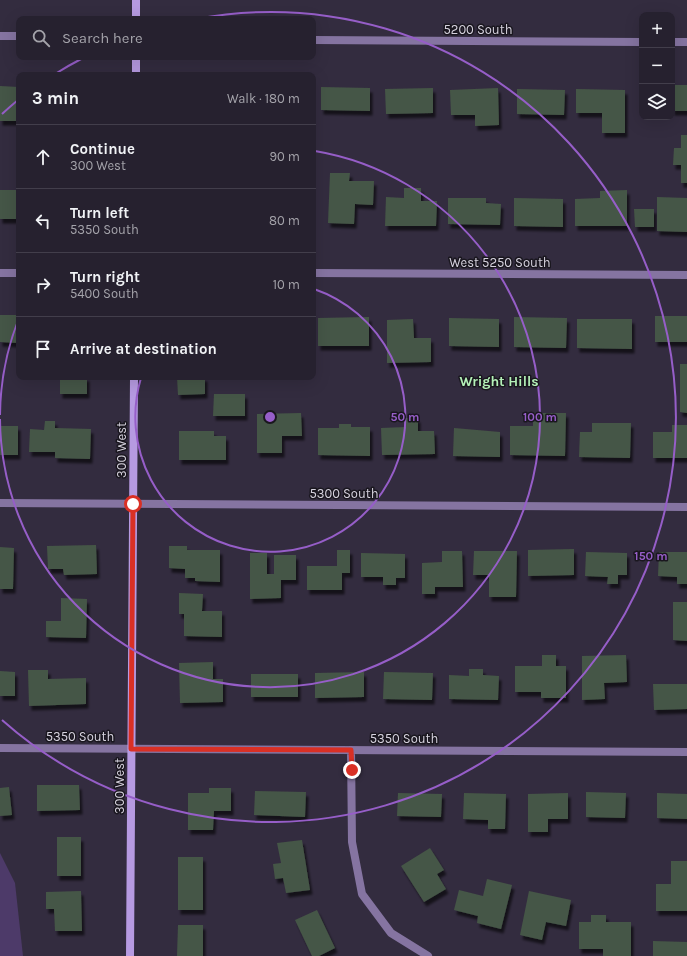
<!DOCTYPE html>
<html lang="en">
<head>
<meta charset="utf-8">
<style>
	:root { --surface:#26212f; --page:#2e2937; --text:#f1f3f6; --muted:#a4a3aa; --line:#423e4b }
	body { margin:0; font-family:Karla,sans-serif; background:var(--page); color:var(--text) }
	.controls { position:absolute; right:12px; top:12px; display:grid; overflow:hidden; border-radius:8px; box-shadow:0 4px 16px #0002 }
	.controls button { width:36px; height:36px; display:grid; place-items:center; padding:0; border:0; border-bottom:1px solid var(--line); background:var(--surface); color:var(--text); font:20px sans-serif }
	.stop { position:absolute; width:12px; height:12px; margin:-9px; border:3px solid #d93025; border-radius:50%; background:#fff }
	.stop.end { background:#d93025; border-color:#fff; box-shadow:0 1px 4px #0008 }
	.list { margin:0; padding:0; list-style:none }
	h2 { display:flex; justify-content:space-between; align-items:center; height:52px; margin:0; padding:0 16px; font-size:17px }
	h2 small { font-size:13px; font-weight:400; color:var(--muted) }
	.list li { display:grid; grid-template-columns:26px 1fr auto; gap:12px; align-items:center; box-sizing:border-box; height:64px; padding:0 16px; border-top:1px solid var(--line) }
	.list b { display:block; font-size:15px; white-space:nowrap }
	.list p { margin:0; font-size:13px; white-space:nowrap; color:var(--muted) }
	.list em { font-size:13px; font-style:normal; color:var(--muted) }
	.icon { flex:none; width:22px; height:22px; fill:none; stroke:currentColor; stroke-width:2; stroke-linecap:round; stroke-linejoin:round }
	.map { position:relative; flex:none; width:687px; height:956px; overflow:hidden }
	.search { position:absolute; background:var(--surface); box-shadow:0 4px 16px #0002; left:16px; top:16px; width:300px; height:44px; display:flex; align-items:center; gap:10px; box-sizing:border-box; padding:0 14px; border-radius:8px; color:var(--muted); font-size:15px }
	.panel { position:absolute; background:var(--surface); box-shadow:0 4px 16px #0002; left:16px; top:72px; width:300px; height:308px; border-radius:8px }
	.map>svg:first-child { display:block }
	.green { fill:#4d3a69 }
	.building { fill:#455646; filter:url(#shadow) }
	.lines { fill:none; stroke-linecap:round; stroke-linejoin:round }
	.minor { stroke:#8574a1; stroke-width:8 }
	.secondary { stroke:#b69ae1; stroke-width:8 }
	.route { stroke:#d93025; stroke-width:5 }
	.ring { fill:none; stroke:#965ec8; stroke-width:2 }
	.labels { text-anchor:middle; stroke-width:3; stroke-linejoin:round; paint-order:stroke }
	.street-label { font-size:13px; fill:#d6d2de; stroke:#1a171f }
	.neighbourhood-label { font-size:14px; font-weight:bold; fill:#b4f1b8; stroke:#1a171f }
	.centre { fill:#965ec8; stroke:#1a171f; stroke-width:2 }
	.ring-label { font-size:12px; text-anchor:middle; font-weight:bold; fill:#965ec8; stroke:#1a171f; stroke-width:3; stroke-linejoin:round; paint-order:stroke }
</style>
</head>
<body>
<div class="map">
<svg width="687" height="956" viewBox="0 0 687 956">
	<defs>
		<filter id="shadow"><feDropShadow dx="2.5" dy="4.5" stdDeviation="1" flood-color="#0009"/></filter>
	</defs>
	<rect width="100%" height="100%" fill="#332c3f"/>
	<!-- green -->
	<path class="green" d="M0,853L15,883L23,956H0Z"/>
	<!-- building -->
	<path class="building" d="M672,85H687V111H672Z
		M0,86L19,87L18,121H0Z
		M321,87L370,88V111L321,110Z
		M433,88V113L386,114L385,89Z
		M498,88L499,125L475,126V115H451L450,90Z
		M517,89L565,90L564,115L517,114Z
		M576,89L625,90V133H602V113H576Z
		M681,135H687V183H681V165H673L674,148H681Z
		M330,173H350L349,181H374L373,205L355,204L354,224L328,223Z
		M404,188H421V201H437L436,226H385L386,197L404,198Z
		M0,190H17V219H0Z
		M627,190V226H575V199L600,198V191Z
		M657,197L687,198V232L657,231Z
		M448,198H486V203L501,204L500,225L448,224Z
		M514,198L563,199V227L514,226Z
		M634,209H654V227H635Z
		M0,315H19L18,343L0,342Z
		M655,316H687V342H655Z
		M369,317V346H318V318Z
		M514,317L567,318L566,348L514,347Z
		M449,318L499,319V347L449,346Z
		M413,319L414,338H431V362L387,363V320Z
		M577,319H632V349L577,348Z
		M680,364H687V413L680,412Z
		M60,377H87V394H60Z
		M177,377H205V394L178,395Z
		M214,394H245V416H213Z
		M301,413L302,436H282V453H257V414Z
		M533,413H566L565,456L510,455V426H533Z
		M406,418H418V431H434L435,454L382,455L381,428L406,427Z
		M45,421H55V428L91,429L90,459L55,458V452H29L30,429L44,430Z
		M592,423H631L630,458L579,457L580,432H592Z
		M339,424H351V427H370V456L318,455V428H339Z
		M672,425H687V458H653V432H672Z
		M0,426H18V455H0Z
		M454,428L500,432V457L453,456Z
		M179,431H214V436H226V460H179Z
		M96,545L97,574L64,575L63,569H48L47,546Z
		M169,546H187V550H220V582L195,581V578H185V569L169,568Z
		M0,547L14,548L13,589H0Z
		M574,549V575L528,576V550Z
		M337,550H350V573H342V590H307V566H337Z
		M442,551H462L463,587H435V594H422V563L442,562Z
		M474,551H517L516,597H489V575H473Z
		M586,552L627,553V575H618V584H607L608,577L585,576Z
		M659,552H687V584H677V577L658,576Z
		M250,553H267V574H274V555H296V580H281V598L250,599Z
		M361,553L405,554V578H396V585H383V577H361Z
		M179,593L203,594L202,611H222V637L184,636V614H179Z
		M61,598L87,599L86,638L46,637V621H61Z
		M673,602H687V641L673,640Z
		M542,655H556V666H566V698H541V692H515V666H542Z
		M626,655L627,682L604,683L605,699L582,700V656Z
		M213,662V679H223V702L180,703L179,663Z
		M469,669H483V675L499,676L498,700L449,699V675L469,676Z
		M28,670H48V679L86,678V704L29,706Z
		M0,671L15,672V696H0Z
		M364,672V697L315,698V673Z
		M384,672L433,673L432,700L383,699Z
		M251,674H298V697H251Z
		M653,684H687V709L654,710Z
		M37,785H79L80,810L37,811Z
		M9,787L12,815L0,816V788Z
		M209,788H231V811H214L213,830H188V793H209Z
		M255,791L306,792L305,817L254,815Z
		M586,792L626,793L625,818L586,817Z
		M398,793L442,794L441,817L397,816Z
		M464,793L506,794L505,829H488V820L463,819Z
		M568,793V819H548V832H528V794Z
		M657,793L687,794V819L657,818Z
		M57,837H81V876H57Z
		M302,840L310,890L286,893L283,878L275,879L273,864L281,863L277,843Z
		M430,848L444,870L437,874L446,889L424,902L401,866Z
		M178,857H203V910H178Z
		M671,861H687V911H656V884H671Z
		M487,879L512,885L501,929L477,923L478,916L454,910L459,890L483,896Z
		M81,891L82,931H55L54,909H46V892Z
		M529,891L571,900L566,926L546,922L542,940L520,935Z
		M317,910L335,948L319,956H312L295,920Z
		M591,915H606V922H631V956H603V949H579V922H591Z
		M178,925H203V956H177Z
		M653,941L687,942V956H653Z"/>
	<g class="lines">
		<!-- minor -->
		<path class="minor" d="M0,36H19
			M313,40L642,42
			M672,42H687
			M0,273H19
			M313,273L687,275
			M0,503L687,507
			M0,748L687,752
			M351,750L352,842L362,894L391,933L428,956"/>
		<!-- secondary -->
		<path class="secondary" d="M136,19V0
			M136,75V57
			M130,956L134,377"/>
	</g>
	<g class="lines">
		<!-- route -->
		<path class="route" d="M133,504L131,749L351,750L352,770"/>
	</g>
	<!-- distance rings -->
	<g class="ring">
		<path d="M314 289A135 135 0 1 1 141 378"/>
		<path d="M0 415A270 270 0 0 1 19 318M315 151A270 270 0 1 1 0 419"/>
		<path d="M2 114A405 405 0 0 1 18 100M55 74A405 405 0 0 1 83 58M196 19A405 405 0 1 1 2 720"/>
	</g>
	<g class="labels">
		<!-- street labels -->
		<g class="street-label">
			<text x="478" y="34">5200 South</text>
			<text x="500" y="267">West 5250 South</text>
			<text transform="translate(121 450) rotate(-90)" y="5">300 West</text>
			<text x="344" y="498">5300 South</text>
			<text x="80" y="741">5350 South</text>
			<text x="404" y="743">5350 South</text>
			<text transform="translate(119 786) rotate(-90)" y="5">300 West</text>
		</g>
		<!-- neighbourhood labels -->
		<g class="neighbourhood-label">
			<text x="499" y="386">Wright Hills</text>
		</g>
	</g>
	<circle cx="270" cy="417" r="6" class="centre"/>
	<g class="ring-label">
		<text x="405" y="421">50 m</text>
		<text x="540" y="421">100 m</text>
		<text x="651" y="560">150 m</text>
	</g>
</svg>
<div class="controls">
<button>+</button>
<button>−</button>
<button><svg class="icon" aria-label="layers" viewBox="0 0 24 24"><path d="M12 4l9 5-9 5-9-5zM3 14l9 5 9-5"/></svg></button>
</div>
<div class="stop" style="left:133px;top:504px"></div>
<div class="stop end" style="left:352px;top:770px"></div>
<div class="search"><svg class="icon" aria-label="search" viewBox="0 0 24 24"><circle cx="10" cy="10" r="6"/><path d="M15 15l6 6"/></svg>Search here</div>
<section class="panel">
<h2>3 min<small>Walk · 180 m</small></h2>
<ul class="list">
<li><svg class="icon" aria-label="ahead" viewBox="0 0 24 24"><path d="M12 20V5M6 11l6-6 6 6"/></svg><div><b>Continue</b><p>300 West</p></div><em>90 m</em></li>
<li><svg class="icon" aria-label="left" viewBox="0 0 24 24"><path d="M17 20v-9H6M10 6l-5 5 5 5"/></svg><div><b>Turn left</b><p>5350 South</p></div><em>80 m</em></li>
<li><svg class="icon" aria-label="right" viewBox="0 0 24 24"><path d="M7 20v-9h11M14 6l5 5-5 5"/></svg><div><b>Turn right</b><p>5400 South</p></div><em>10 m</em></li>
<li><svg class="icon" aria-label="arrive" viewBox="0 0 24 24"><path d="M6 21V4h12l-3 4 3 4H6"/></svg><div><b>Arrive at destination</b></div></li>
</ul>
</section>
</div>
</body>
</html>
